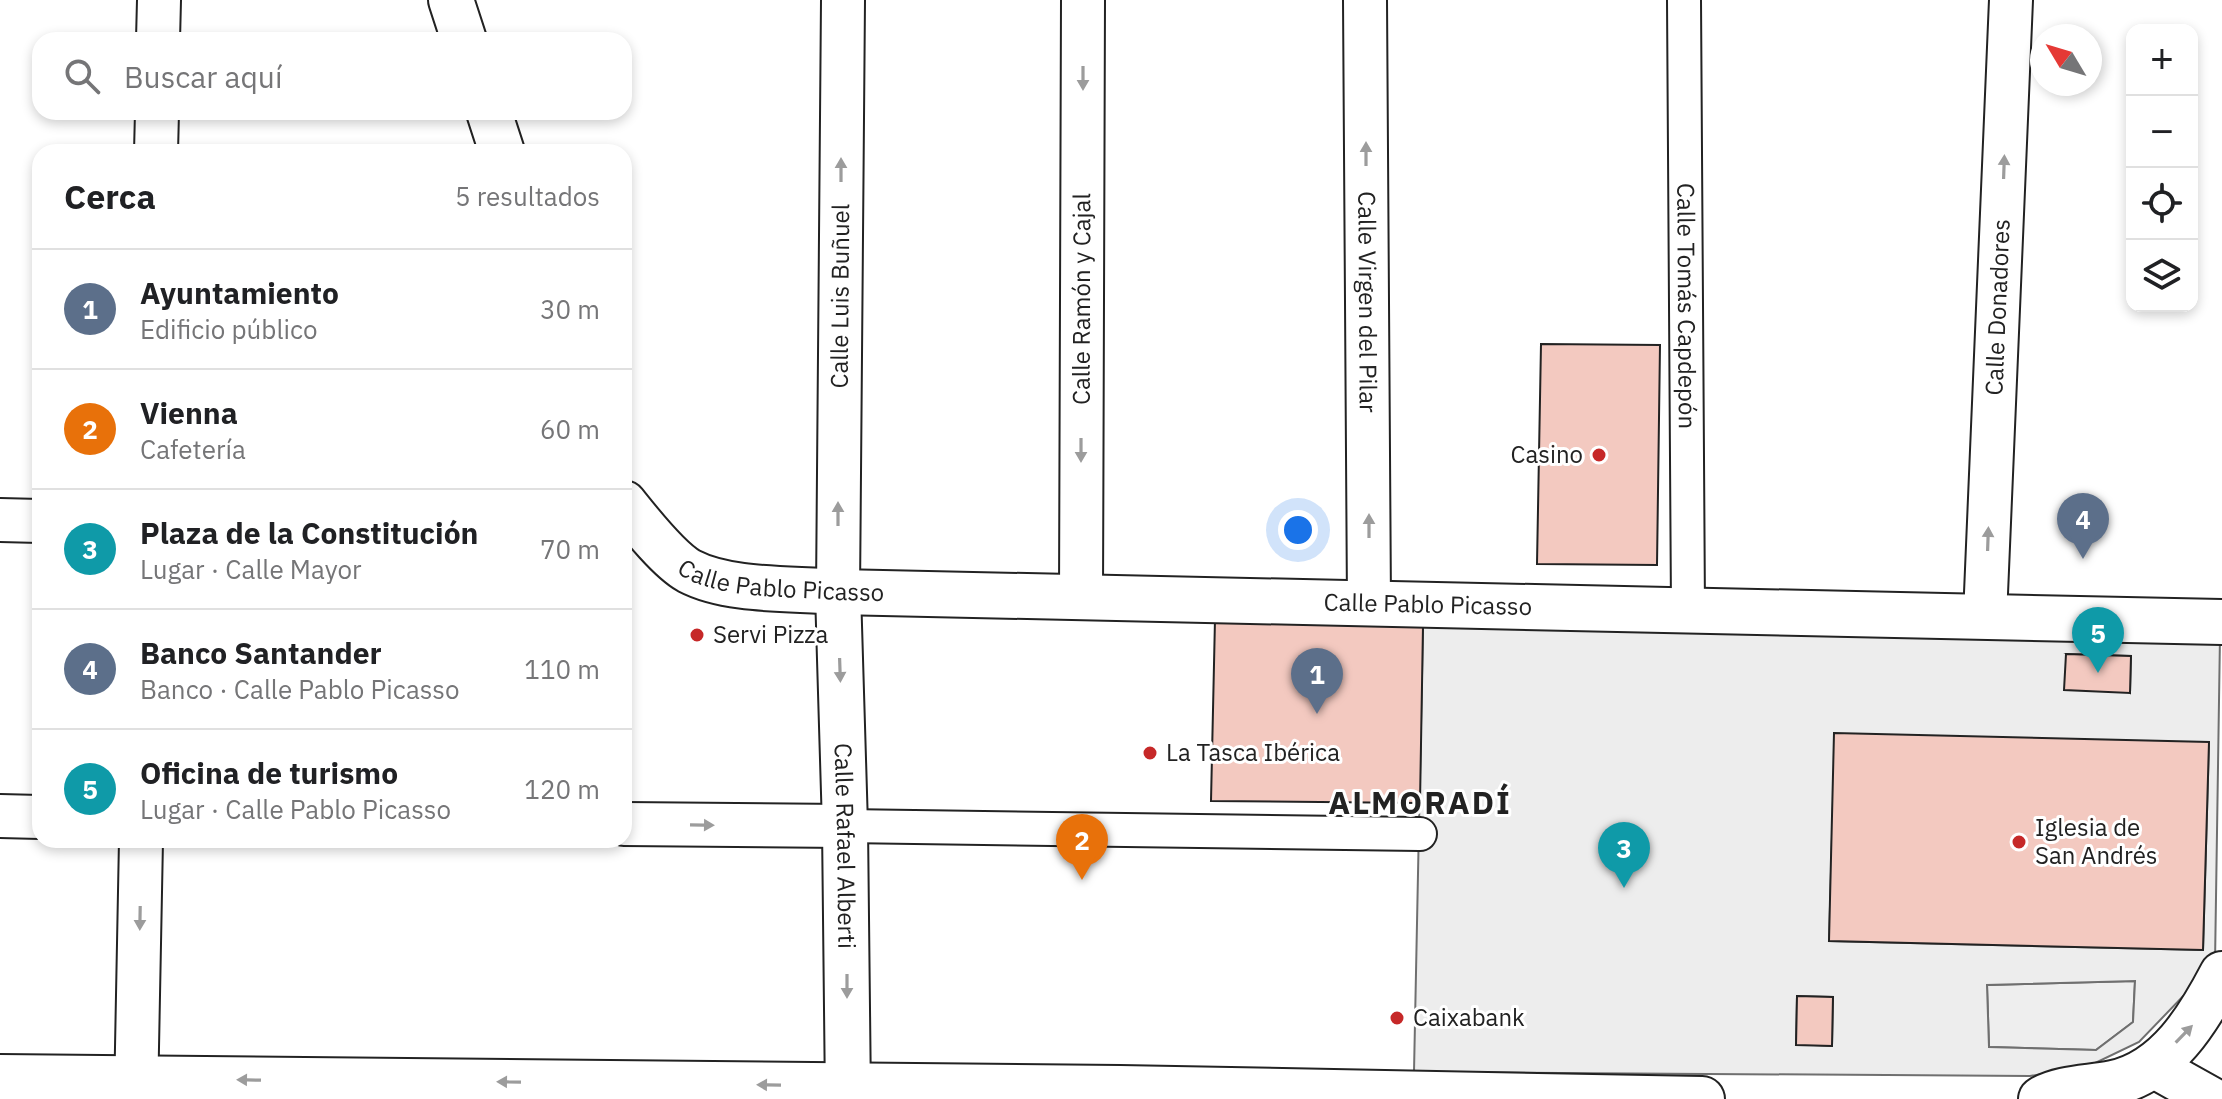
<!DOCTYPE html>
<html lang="es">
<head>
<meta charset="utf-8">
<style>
	:root { --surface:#fff; --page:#f2f2f2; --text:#202124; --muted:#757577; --line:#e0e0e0; --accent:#1a73e8 }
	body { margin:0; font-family:"IBM Plex Sans",sans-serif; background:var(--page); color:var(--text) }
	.controls { position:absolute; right:24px; top:24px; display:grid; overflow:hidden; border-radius:16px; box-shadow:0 4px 12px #0003 }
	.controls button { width:72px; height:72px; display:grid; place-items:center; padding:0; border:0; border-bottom:2px solid var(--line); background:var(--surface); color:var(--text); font:40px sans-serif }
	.compass { position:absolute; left:2030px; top:24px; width:72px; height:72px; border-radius:50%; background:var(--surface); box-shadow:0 4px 12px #0003; rotate:308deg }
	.you { position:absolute; left:1298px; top:530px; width:28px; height:28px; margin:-20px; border:6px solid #fff; border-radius:50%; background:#1a73e8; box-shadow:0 0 0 12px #1a73e833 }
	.badge { display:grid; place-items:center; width:52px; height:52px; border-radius:50%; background:var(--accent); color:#fff; font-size:26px; font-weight:700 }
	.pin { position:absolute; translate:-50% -66px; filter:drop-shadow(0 2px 4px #0008) }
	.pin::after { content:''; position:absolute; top:42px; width:28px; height:24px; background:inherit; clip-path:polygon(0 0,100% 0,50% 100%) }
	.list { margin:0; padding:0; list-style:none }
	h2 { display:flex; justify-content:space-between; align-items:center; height:104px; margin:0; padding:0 32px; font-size:34px }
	h2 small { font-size:26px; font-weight:400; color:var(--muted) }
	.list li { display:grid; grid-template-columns:52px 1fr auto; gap:24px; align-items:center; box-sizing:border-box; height:120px; padding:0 32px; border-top:2px solid var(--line) }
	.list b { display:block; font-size:30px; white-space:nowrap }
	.list p { margin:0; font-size:26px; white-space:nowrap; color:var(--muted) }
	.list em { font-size:26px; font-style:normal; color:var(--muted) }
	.icon { flex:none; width:44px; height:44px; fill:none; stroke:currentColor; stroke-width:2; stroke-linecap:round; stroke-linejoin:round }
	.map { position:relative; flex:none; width:2222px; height:1099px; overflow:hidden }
	.search { position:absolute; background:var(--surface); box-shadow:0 4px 12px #0003; left:32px; top:32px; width:600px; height:88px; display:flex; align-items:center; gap:20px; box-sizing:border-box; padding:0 28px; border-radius:24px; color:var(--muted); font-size:30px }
	.panel { position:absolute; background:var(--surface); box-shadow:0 4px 12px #0003; left:32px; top:144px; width:600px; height:704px; border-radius:24px }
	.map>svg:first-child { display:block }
	.green { fill:#eee; stroke:#6f6f6f; stroke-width:2 }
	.parking { fill:#ededed; stroke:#6f6f6f; stroke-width:2; fill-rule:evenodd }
	.building { fill:#f3c9c0; stroke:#222; stroke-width:2 }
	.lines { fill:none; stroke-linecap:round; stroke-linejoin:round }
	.pedestrian-casing { stroke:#222; stroke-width:36 }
	.minor-casing { stroke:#222; stroke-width:46 }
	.tertiary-casing { stroke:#222; stroke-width:48 }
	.secondary-casing { stroke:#222; stroke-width:48 }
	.pedestrian { stroke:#fff; stroke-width:32 }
	.minor { stroke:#fff; stroke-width:42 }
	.tertiary { stroke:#fff; stroke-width:44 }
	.secondary { stroke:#fff; stroke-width:44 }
	.oneway { fill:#9c9c9c }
	.poi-dot { fill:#c62828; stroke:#fff; stroke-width:3 }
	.labels { text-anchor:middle; stroke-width:6; stroke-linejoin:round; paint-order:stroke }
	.street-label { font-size:24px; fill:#222; stroke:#fff }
	.poi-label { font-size:24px; fill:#222; stroke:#fff; text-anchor:start }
	.district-label { font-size:32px; font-weight:bold; letter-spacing:2px; fill:#222; stroke:#fff }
</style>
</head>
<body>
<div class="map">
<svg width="2222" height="1099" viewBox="0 0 2222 1099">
	<rect width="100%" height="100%" fill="#fff"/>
	<!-- green -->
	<path class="green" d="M2135,981L2133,1022L2096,1050L1989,1047L1987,985Z"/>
	<!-- parking -->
	<path class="parking" d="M1423,626L2220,636L2215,963L2139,1042L2089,1066L2030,1076L1414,1072ZM2067,654L2131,656L2130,693ZM1835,734L2209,743L2203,950L1829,941ZM2135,981L2133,1022L2096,1050L1989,1047L1987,985ZM1797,996L1833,997L1832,1046L1796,1044Z"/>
	<!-- building -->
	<path class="building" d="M1541,344L1660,345L1657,565L1537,564Z
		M1215,619L1423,626L1420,803L1211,801Z
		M2066,654L2131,656L2130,693L2064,690Z
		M1834,733L2209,742L2203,950L1829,941Z
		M1797,996L1833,997L1832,1046L1796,1045Z"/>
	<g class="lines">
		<defs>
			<g id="pedestrian">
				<path id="s1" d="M1684,0L1688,610"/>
				<path d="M845,826L1420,834"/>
			</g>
			<g id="minor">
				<path id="s2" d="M1365,0L1369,604"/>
				<path d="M158,40L159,0"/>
				<path d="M156,152L157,112"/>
				<path d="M0,520L40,521"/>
				<path id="s3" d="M838,592L843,0"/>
				<path id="s4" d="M1081,597L1083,0"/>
				<path id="s5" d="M1985,617L2011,0"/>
				<path d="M0,816L40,817"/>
				<path d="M624,824L845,826"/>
				<path d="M2153,1066L2212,1099"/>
				<path d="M136,1099L141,840"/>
			</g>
			<path id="tertiary" d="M0,1077L1120,1088L1702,1099"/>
			<g id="secondary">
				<path d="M451,0L464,40"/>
				<path d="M489,112L502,152"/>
				<path id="s6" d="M624,503C640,523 668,559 689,571C729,592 793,588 838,592L2222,622"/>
				<path id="s7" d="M838,592L845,826L848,1099"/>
				<path d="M2041,1099C2062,1087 2090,1088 2113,1083C2167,1072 2199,1018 2222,974"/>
			</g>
		</defs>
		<!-- pedestrian casing -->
		<use href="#pedestrian" class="pedestrian-casing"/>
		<!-- minor casing -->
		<use href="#minor" class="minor-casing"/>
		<!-- tertiary casing -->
		<use href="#tertiary" class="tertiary-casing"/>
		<!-- secondary casing -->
		<use href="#secondary" class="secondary-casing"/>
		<!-- pedestrian -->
		<use href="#pedestrian" class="pedestrian"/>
		<!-- minor -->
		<use href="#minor" class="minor"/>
		<!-- tertiary -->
		<use href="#tertiary" class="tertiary"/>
		<!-- secondary -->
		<use href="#secondary" class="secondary"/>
	</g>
	<!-- one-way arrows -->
	<defs><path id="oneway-solid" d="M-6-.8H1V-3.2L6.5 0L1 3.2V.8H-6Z" transform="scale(2)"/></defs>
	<g class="oneway">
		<use href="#oneway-solid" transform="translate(1083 78) rotate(90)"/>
		<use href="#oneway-solid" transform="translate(1366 154) rotate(-90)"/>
		<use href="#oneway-solid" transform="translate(2004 167) rotate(-88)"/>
		<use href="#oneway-solid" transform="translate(841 170) rotate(-90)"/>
		<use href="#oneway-solid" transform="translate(1081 450) rotate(90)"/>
		<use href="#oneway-solid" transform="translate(838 514) rotate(-90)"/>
		<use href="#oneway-solid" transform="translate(1369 526) rotate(-90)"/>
		<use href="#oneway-solid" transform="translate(1988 539) rotate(-88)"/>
		<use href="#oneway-solid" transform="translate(840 670) rotate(88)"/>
		<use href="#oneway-solid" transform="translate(702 825) rotate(1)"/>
		<use href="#oneway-solid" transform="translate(140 918) rotate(91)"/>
		<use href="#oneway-solid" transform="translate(847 986) rotate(90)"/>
		<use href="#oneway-solid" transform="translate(2184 1034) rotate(-46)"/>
		<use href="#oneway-solid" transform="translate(249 1080) rotate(-179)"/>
		<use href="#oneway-solid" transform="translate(509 1082) rotate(-179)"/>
		<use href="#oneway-solid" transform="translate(769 1085) rotate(-179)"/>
	</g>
	<!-- markers -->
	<g class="poi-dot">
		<circle cx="1599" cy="455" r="8"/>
		<circle cx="697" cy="635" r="8"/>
		<circle cx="1150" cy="753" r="8"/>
		<circle cx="2019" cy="842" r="8"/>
		<circle cx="1397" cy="1018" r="8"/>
	</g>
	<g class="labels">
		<!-- street labels -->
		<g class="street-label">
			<text dy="8" stroke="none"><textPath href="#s3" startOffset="296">Calle Luis Buñuel</textPath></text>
			<text dy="8" stroke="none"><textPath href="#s4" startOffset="298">Calle Ramón y Cajal</textPath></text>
			<text dy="8" stroke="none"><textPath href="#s2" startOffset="302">Calle Virgen del Pilar</textPath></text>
			<text dy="8" stroke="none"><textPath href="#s1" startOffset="306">Calle Tomás Capdepón</textPath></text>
			<text dy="8" stroke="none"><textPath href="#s5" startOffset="310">Calle Donadores</textPath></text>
			<text dy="8" stroke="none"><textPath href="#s6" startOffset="188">Calle Pablo Picasso</textPath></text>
			<text dy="8" stroke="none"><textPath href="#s6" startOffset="836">Calle Pablo Picasso</textPath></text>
			<text dy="8" stroke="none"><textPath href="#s7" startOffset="254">Calle Rafael Alberti</textPath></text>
		</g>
		<!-- poi labels -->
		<g class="poi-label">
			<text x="1583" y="463" text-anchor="end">Casino</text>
			<text x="713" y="643">Servi Pizza</text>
			<text x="1166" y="761">La Tasca Ibérica</text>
			<text x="2035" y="836">Iglesia de<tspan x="2035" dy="28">San Andrés</tspan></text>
			<text x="1413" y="1026">Caixabank</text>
		</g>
		<!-- district labels -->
		<g class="district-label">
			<text x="1420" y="814">ALMORADÍ</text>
		</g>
	</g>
</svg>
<div class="controls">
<button>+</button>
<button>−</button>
<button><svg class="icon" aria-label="locate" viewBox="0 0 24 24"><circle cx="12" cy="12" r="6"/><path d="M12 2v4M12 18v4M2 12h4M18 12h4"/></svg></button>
<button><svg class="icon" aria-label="layers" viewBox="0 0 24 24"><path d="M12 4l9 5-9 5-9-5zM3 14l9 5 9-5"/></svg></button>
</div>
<svg class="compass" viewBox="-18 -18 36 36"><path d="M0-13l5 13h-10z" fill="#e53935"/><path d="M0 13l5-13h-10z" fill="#757577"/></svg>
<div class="you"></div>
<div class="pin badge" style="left:1317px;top:714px;background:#5c6f8a">1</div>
<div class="pin badge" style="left:1082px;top:880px;background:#e8710a">2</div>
<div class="pin badge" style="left:1624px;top:888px;background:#0f9aa8">3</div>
<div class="pin badge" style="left:2083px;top:559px;background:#5c6f8a">4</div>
<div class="pin badge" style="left:2098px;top:673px;background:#0f9aa8">5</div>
<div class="search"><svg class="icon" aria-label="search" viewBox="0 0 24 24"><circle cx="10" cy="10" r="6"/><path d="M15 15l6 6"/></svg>Buscar aquí</div>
<section class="panel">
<h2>Cerca<small>5 resultados</small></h2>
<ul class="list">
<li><span class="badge" style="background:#5c6f8a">1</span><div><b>Ayuntamiento</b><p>Edificio público</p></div><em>30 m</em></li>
<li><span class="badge" style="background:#e8710a">2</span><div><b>Vienna</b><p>Cafetería</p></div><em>60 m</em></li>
<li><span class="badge" style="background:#0f9aa8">3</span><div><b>Plaza de la Constitución</b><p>Lugar · Calle Mayor</p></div><em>70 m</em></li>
<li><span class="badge" style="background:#5c6f8a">4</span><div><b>Banco Santander</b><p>Banco · Calle Pablo Picasso</p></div><em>110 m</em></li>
<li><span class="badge" style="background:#0f9aa8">5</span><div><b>Oficina de turismo</b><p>Lugar · Calle Pablo Picasso</p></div><em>120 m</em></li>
</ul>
</section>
</div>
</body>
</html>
